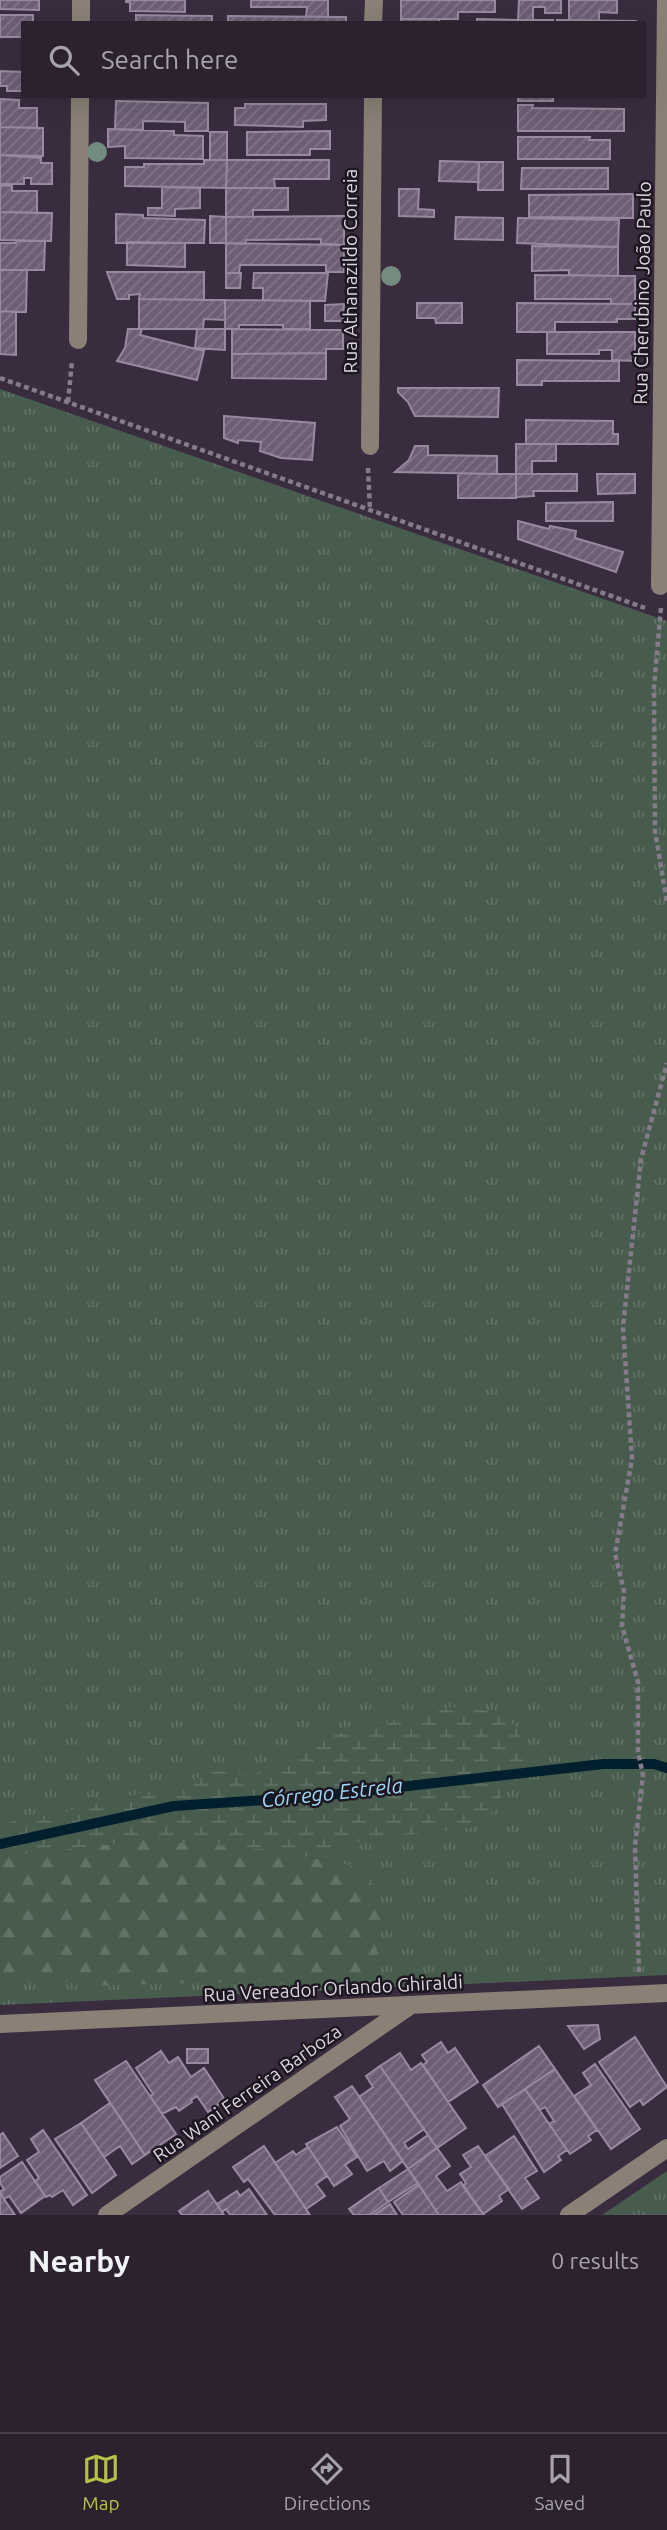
<!DOCTYPE html>
<html lang="en">
<head>
<meta charset="utf-8">
<style>
	:root { --surface:#2b212f; --page:#332937; --text:#f1f3f6; --muted:#a6a3aa; --line:#473e4b; --accent:#b7c148 }
	body { margin:0; font-family:Ubuntu,sans-serif; background:var(--page); color:var(--text) }
	.list { margin:0; padding:0; list-style:none }
	h2 { display:flex; justify-content:space-between; align-items:center; height:91px; margin:0; padding:0 28px; font-size:30px }
	h2 small { font-size:23px; font-weight:400; color:var(--muted) }
	.icon { flex:none; width:38px; height:38px; fill:none; stroke:currentColor; stroke-width:2; stroke-linecap:round; stroke-linejoin:round }
	.map { position:relative; flex:none; width:667px; height:2215px; overflow:hidden }
	.search { position:absolute; background:var(--surface); box-shadow:0 7px 28px #0002; left:21px; right:21px; top:21px; height:77px; display:flex; align-items:center; gap:18px; box-sizing:border-box; padding:0 24px; border-radius:0px; color:var(--muted); font-size:26px }
	.sheet { height:217px; background:var(--surface) }
	nav { display:flex; justify-content:space-around; align-items:center; box-sizing:border-box; height:98px; border-top:2px solid var(--line); background:var(--surface); font-size:19px; color:var(--muted) }
	nav a { display:grid; justify-items:center; gap:4px }
	nav .on { color:var(--accent) }
	.map>svg:first-child { display:block }
	.grass { fill:url(#grass-tufts) }
	.forest { fill:url(#forest-firs) }
	.wetland { fill:url(#wetland-marsh) }
	.lines { fill:none; stroke-linecap:round; stroke-linejoin:round }
	.stream { stroke:#021f2e; stroke-width:10 }
	.building { fill:url(#building-hatch); stroke:#9989a0; stroke-width:2 }
	.path { stroke:#857b8a; stroke-width:4.5; stroke-dasharray:5 3.5; stroke-linecap:butt }
	.minor { stroke:#8a8075; stroke-width:18 }
	.tree { fill:#748b7f }
	.labels { text-anchor:middle; stroke-width:5; stroke-linejoin:round; paint-order:stroke }
	.street-label { font-size:19px; fill:#dcd4e0; stroke:#1d1720 }
	.water-label { font-size:21px; font-style:italic; fill:#9dd6f8; stroke:#1d1720 }
</style>
</head>
<body>
<div class="map">
<svg width="667" height="2215" viewBox="0 0 667 2215">
	<defs>
		<pattern id="grass-tufts" width="24" height="20" patternUnits="userSpaceOnUse" patternTransform="scale(1.75)"><rect width="24" height="20" fill="#485c4e"/><path d="M3 7l-1-3M5 7V3M7 7l1-3M15 17l-1-3M17 17v-4M19 17l1-3" fill="none" stroke="#627267"/></pattern>
		<pattern id="forest-firs" width="22" height="20" patternUnits="userSpaceOnUse" patternTransform="scale(1.75)"><rect width="22" height="20" fill="#485c4e"/><path d="M5 1l3.5 6h-7zM16 11l3.5 6h-7z" fill="#627267"/></pattern>
		<pattern id="wetland-marsh" width="20" height="14" patternUnits="userSpaceOnUse" patternTransform="scale(1.75)"><rect width="20" height="14" fill="#485c4e"/><path d="M1 5h8M5 5V1M11 12h8M15 12V8" fill="none" stroke="#627267"/></pattern>
		<pattern id="building-hatch" width="6" height="6" patternUnits="userSpaceOnUse" patternTransform="scale(1.75)"><rect width="6" height="6" fill="#6d5e74"/><path d="M-1 1l2-2M0 6l6-6M5 7l2-2" fill="none" stroke="#817488"/></pattern>
	</defs>
	<rect width="100%" height="100%" fill="#392c3f"/>
	<!-- grass -->
	<path class="grass" d="M0,389L667,621V1975L0,2005V1946L352,1866L275,1850L144,1840L0,1857Z
		M667,2171V2215H602Z"/>
	<!-- forest -->
	<path class="forest" d="M144,1840L275,1850L352,1866L374,1886L383,1923L373,1939L381,1961L368,1978L86,1986L41,1976L0,1990V1857Z"/>
	<!-- wetland -->
	<path class="wetland" d="M452,1707C481,1708 493,1710 517,1727L528,1772L507,1787L494,1810L470,1828L376,1838L336,1846L307,1857L275,1850L144,1840L0,1857V1824L64,1812L192,1781L211,1770L251,1776L299,1753L319,1733H338Z"/>
	<g class="lines">
		<!-- stream -->
		<path class="stream" d="M0,1844L174,1806L311,1797L603,1764H654L667,1768"/>
	</g>
	<!-- building -->
	<path class="building" d="M0,0H39V10L0,9Z
		M126,0H185V12L130,11V2H126Z
		M251,0H328V17H306L307,7H251Z
		M401,0H495V12H458V19H401Z
		M519,0H561V13H545V7H533V20H518Z
		M569,0H617V13L599,12V21H569Z
		M0,15H33V23H23V37H0Z
		M136,15L212,16V23H136Z
		M228,16L346,17V23H228Z
		M401,19H439V23H401Z
		M477,19L518,20V23H477Z
		M518,20H553V23H518Z
		M557,20L636,21V23H557Z
		M0,71L23,72V91H7V86H0Z
		M237,96H326V97Z
		M518,96H553V101H518Z
		M0,99L19,100V108H37V128L0,127Z
		M116,101L208,103V131H185V122L143,121V130L115,129Z
		M245,104H326V120L303,121V127L235,125V108H245Z
		M518,105H533L532,108L624,109V131H518Z
		M0,127L43,128V156L0,155Z
		M108,129L174,131V135L203,136V159L125,158V146L108,147Z
		M330,131V149H310V155H247V132Z
		M210,132H227V160H210Z
		M518,137H590L589,140H610V159H518Z
		M0,155L41,158V163H52V184H31V178H24V184H0Z
		M204,160H227L226,188L125,186V167H144V164H204Z
		M227,160H329V179H274L275,188H226Z
		M440,161L479,162L478,182L439,181Z
		M479,162H503V190H478Z
		M522,168H608V189H521Z
		M0,185L12,186V191H37V213L0,212Z
		M162,187L200,188V208L175,209V216L148,215V208H162Z
		M226,188H288V210H253V217H226Z
		M399,189H419L418,209L434,210V217L399,216Z
		M633,194V218L529,217V195Z
		M0,212L52,213L51,241L0,240Z
		M116,214L143,215V218L205,220L204,243H116Z
		M210,216L226,217V243H210Z
		M344,216V245L321,244V239L246,240L245,244L226,243V217Z
		M456,217L503,218V240L455,239Z
		M518,218L619,220L618,247L517,243Z
		M16,241H45L44,270H0V243H16Z
		M127,242L185,243V267L127,265Z
		M226,243L344,245V272H326V265H240L239,273H226Z
		M532,246L618,247V276L569,275V270L532,271Z
		M0,270H27L26,312L0,311Z
		M107,272H204V300L139,299L140,294L129,295V299H117Z
		M226,273H241L240,288H226Z
		M254,273H328L325,301L263,300V288H253Z
		M535,275L635,276V304H611V299H535Z
		M139,299L225,300V320L204,319L203,329H139Z
		M225,300L310,301V329H283V325H239V329H225Z
		M417,303H462V323H436L435,318H417Z
		M517,303L635,304V319H617V322H555V332H517Z
		M344,304L343,321H325V305Z
		M0,311L16,312V355L0,354Z
		M128,329H142L140,335L204,351L197,380L117,361L125,348Z
		M197,329H225V350L195,348Z
		M232,329L343,330V349H326V353L232,354Z
		M547,332H635V361L612,360V350H599V354H547Z
		M326,353V379L232,378V354Z
		M517,360L619,361V381H542V385H517Z
		M398,388H499L498,417L415,416L408,402L398,392Z
		M224,416L315,423L312,460L281,458L260,451L261,442L238,440V443L224,438Z
		M526,420L613,421V434H618V444H526Z
		M516,444H556V461H532V474H516Z
		M415,446H428V455L497,456V474L395,472L409,460Z
		M458,474H516V498H458Z
		M516,474H577V491H533L534,496L516,497Z
		M597,474H635V493L598,494Z
		M613,502V521H546V503Z
		M518,521L549,529L550,526L576,531L575,538L623,552L616,572L518,539Z
		M598,2025L600,2039L584,2049L568,2026Z
		M635,2037L667,2087L643,2105L640,2100L630,2107L599,2062Z
		M441,2042L448,2053L455,2048L478,2082L448,2102L423,2065L427,2062L422,2055Z
		M539,2046L555,2069L498,2107L483,2085Z
		M187,2049H208V2063H187Z
		M161,2051L169,2063L178,2057L191,2077L204,2068L225,2100L208,2112L197,2096L191,2100L192,2102L179,2111L176,2107L162,2114L150,2096L153,2094L136,2068Z
		M400,2053L411,2070L421,2063L466,2128L437,2148L380,2066Z
		M126,2061L176,2134L145,2155L95,2080Z
		M595,2064L640,2129L611,2149L574,2096L591,2085L583,2073Z
		M380,2066L424,2129L404,2143L408,2149L428,2135L437,2148L408,2169L359,2097L373,2087L366,2076Z
		M555,2069L597,2130L588,2136L591,2140L570,2154L549,2124L554,2121L545,2107L540,2110L525,2089Z
		M352,2086L403,2161L390,2171L384,2161L367,2171L340,2126L350,2119L335,2097Z
		M525,2089L567,2150L558,2156L561,2160L544,2172L502,2104Z
		M110,2103L145,2155L132,2164L120,2146L104,2157L81,2123Z
		M81,2123L116,2175L92,2193L55,2139Z
		M337,2127L357,2157L345,2165L352,2174L334,2186L306,2144Z
		M43,2130L87,2195L73,2205L63,2190L52,2197L50,2195L46,2197L35,2181L39,2178L27,2160L39,2152L31,2139Z
		M3,2133L18,2156L0,2168V2135Z
		M514,2136L537,2171L525,2178L539,2198L522,2209L485,2156Z
		M264,2146L310,2215H275L248,2179L244,2182L233,2167Z
		M478,2146L509,2189L499,2196L502,2201L483,2214L463,2186L466,2183L460,2174L471,2167L463,2155Z
		M308,2147L327,2176L316,2184L325,2196L306,2209L275,2163L293,2151L296,2155Z
		M437,2148L450,2166L436,2176L447,2191L461,2182L484,2215H439L408,2169Z
		M22,2162L45,2196L21,2213L9,2196L4,2199L0,2192L4,2189L0,2183V2177Z
		M408,2169L418,2183L388,2202L379,2188Z
		M419,2185L439,2215H403L394,2202Z
		M379,2188L388,2202L370,2215H354L349,2209Z
		M249,2189L267,2215H230L226,2209L222,2212L217,2204L237,2191L240,2196Z
		M208,2191L224,2215H182L179,2211Z
		M0,2192L4,2199L15,2215H0Z
		M390,2204L397,2215H374Z"/>
	<g class="lines">
		<!-- path -->
		<path class="path" d="M0,378L645,608
			M68,402L72,361
			M368,468L370,510
			M661,608L654,687L655,831L667,903
			M639,1972L635,1846L643,1775L638,1752V1682L622,1626L624,1591L615,1554L632,1459L623,1327L641,1159L667,1063"/>
		<!-- minor -->
		<path class="minor" d="M81,23V0
			M373,23L374,0
			M78,340L80,96
			M370,446L373,96
			M660,586L666,0
			M0,2024L667,1993
			M107,2215L411,2005
			M569,2215L667,2148"/>
	</g>
	<!-- trees -->
	<g class="tree">
		<circle cx="97" cy="152" r="10"/>
		<circle cx="391" cy="276" r="10"/>
	</g>
	<g class="labels">
		<!-- street labels -->
		<g class="street-label">
			<text transform="translate(350 271) rotate(-90)" y="7">Rua Athanazildo Correia</text>
			<text transform="translate(642 293) rotate(-89)" y="7">Rua Cherubino João Paulo</text>
			<text transform="translate(333 1988) rotate(-3)" y="7">Rua Vereador Orlando Ghiraldi</text>
			<text transform="translate(247 2093) rotate(-35)" y="7">Rua Wani Ferreira Barboza</text>
		</g>
		<!-- water labels -->
		<g class="water-label">
			<text transform="translate(332 1793) rotate(-6)" y="7">Córrego Estrela</text>
		</g>
	</g>
</svg>
<div class="search"><svg class="icon" aria-label="search" viewBox="0 0 24 24"><circle cx="10" cy="10" r="6"/><path d="M15 15l6 6"/></svg>Search here</div>
</div>
<section class="sheet">
<h2>Nearby<small>0 results</small></h2>
<ul class="list">
</ul>
</section>
<nav>
<a class="on"><svg class="icon" aria-label="map" viewBox="0 0 24 24"><path d="M3 6l6-2 6 2 6-2v14l-6 2-6-2-6 2zM9 4v14M15 6v14"/></svg>Map</a>
<a><svg class="icon" aria-label="directions" viewBox="0 0 24 24"><path d="M12 3l9 9-9 9-9-9zM9 14v-3h6M13 9l2 2-2 2"/></svg>Directions</a>
<a><svg class="icon" aria-label="saved" viewBox="0 0 24 24"><path d="M7 4h10v16l-5-4-5 4z"/></svg>Saved</a>
</nav>
</body>
</html>
